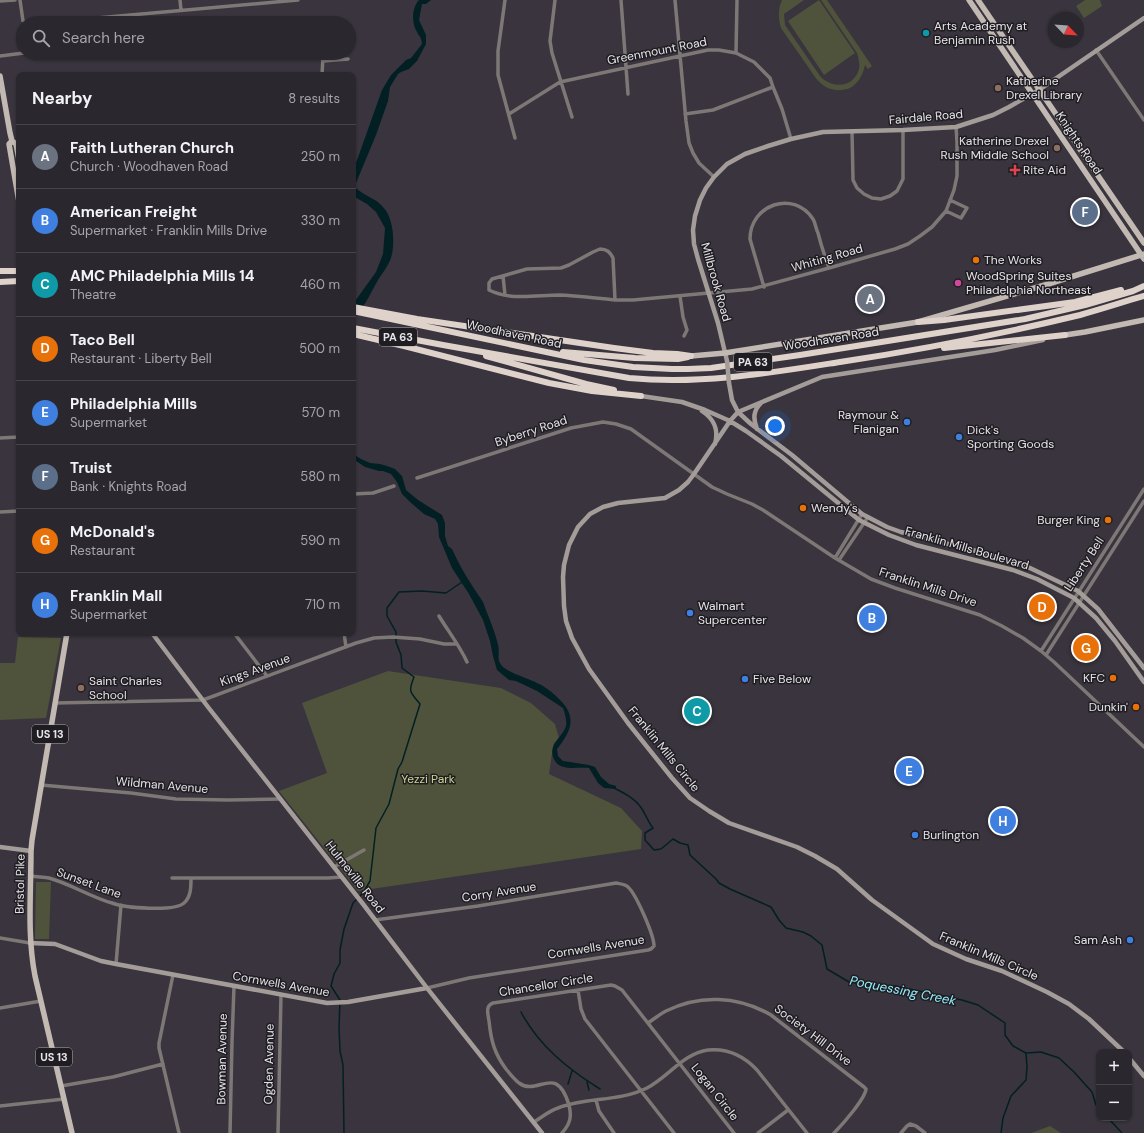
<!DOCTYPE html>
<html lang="en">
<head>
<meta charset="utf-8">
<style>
	:root { --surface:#2b272e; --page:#37333a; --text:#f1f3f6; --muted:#a6a5aa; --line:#47444a; --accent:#38d4a6 }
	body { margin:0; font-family:"DM Sans",sans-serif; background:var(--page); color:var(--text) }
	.controls { position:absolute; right:12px; bottom:12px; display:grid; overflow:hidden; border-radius:8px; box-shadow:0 1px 3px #0004 }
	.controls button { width:36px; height:36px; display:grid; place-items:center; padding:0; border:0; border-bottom:1px solid var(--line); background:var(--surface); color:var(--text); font:20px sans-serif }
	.compass { position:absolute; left:1048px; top:12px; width:36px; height:36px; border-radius:50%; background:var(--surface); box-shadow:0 1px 3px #0004; rotate:115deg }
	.you { position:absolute; left:775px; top:426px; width:14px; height:14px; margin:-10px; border:3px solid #fff; border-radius:50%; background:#1a73e8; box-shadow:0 0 0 6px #1a73e833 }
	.badge { display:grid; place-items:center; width:26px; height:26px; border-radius:50%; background:var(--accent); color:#fff; font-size:13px; font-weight:700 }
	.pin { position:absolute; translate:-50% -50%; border:2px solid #fff; box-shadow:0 1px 4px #0006 }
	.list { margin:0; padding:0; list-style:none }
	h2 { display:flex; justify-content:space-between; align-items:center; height:52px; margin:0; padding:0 16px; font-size:17px }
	h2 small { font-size:13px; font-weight:400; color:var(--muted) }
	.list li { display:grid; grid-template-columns:26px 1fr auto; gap:12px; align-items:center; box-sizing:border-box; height:64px; padding:0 16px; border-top:1px solid var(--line) }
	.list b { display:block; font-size:15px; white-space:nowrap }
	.list p { margin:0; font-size:13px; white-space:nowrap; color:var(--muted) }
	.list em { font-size:13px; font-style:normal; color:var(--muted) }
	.icon { flex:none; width:22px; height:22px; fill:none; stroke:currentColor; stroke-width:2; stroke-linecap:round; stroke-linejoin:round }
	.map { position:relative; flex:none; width:1144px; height:1133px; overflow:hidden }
	.search { position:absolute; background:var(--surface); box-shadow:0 1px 3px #0004; left:16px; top:16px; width:340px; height:44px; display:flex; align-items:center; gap:10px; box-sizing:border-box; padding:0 14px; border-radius:22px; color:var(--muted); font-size:15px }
	.panel { position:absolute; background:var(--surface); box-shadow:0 1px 3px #0004; left:16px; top:72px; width:340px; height:564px; border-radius:8px }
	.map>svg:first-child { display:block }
	.green { fill:#4f533b }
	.water { fill:#022024 }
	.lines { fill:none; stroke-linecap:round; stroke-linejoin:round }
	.stream { stroke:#022024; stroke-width:1.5 }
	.street { stroke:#7d7875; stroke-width:3.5 }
	.secondary { stroke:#a49c98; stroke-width:4.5 }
	.primary { stroke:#c2b9b3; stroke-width:5.5 }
	.highway { stroke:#ded2cb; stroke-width:6 }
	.secondary-bridge { stroke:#a49c98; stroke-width:4.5 }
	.culture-dot { fill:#0f9aa8; stroke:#1f1d21; stroke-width:1.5 }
	.education-dot { fill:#8d6e63; stroke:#1f1d21; stroke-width:1.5 }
	.health-dot { fill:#e0444e; stroke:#1f1d21; stroke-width:1.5 }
	.food-dot { fill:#e8710a; stroke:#1f1d21; stroke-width:1.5 }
	.hotel-dot { fill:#d1479c; stroke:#1f1d21; stroke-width:1.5 }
	.shop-dot { fill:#3f7fe0; stroke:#1f1d21; stroke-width:1.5 }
	.labels { text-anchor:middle; stroke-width:3; stroke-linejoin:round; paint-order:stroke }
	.shield { fill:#1f1d21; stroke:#aaa8ac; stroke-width:1 }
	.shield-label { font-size:11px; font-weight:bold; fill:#e5e3e8 }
	.poi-label { font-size:12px; fill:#e5e3e8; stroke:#1f1d21; text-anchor:start }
	.street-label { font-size:12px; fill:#e5e3e8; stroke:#1f1d21 }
	.park-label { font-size:12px; fill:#cbd692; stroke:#1f1d21 }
	.water-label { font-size:13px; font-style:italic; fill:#94efff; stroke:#1f1d21 }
</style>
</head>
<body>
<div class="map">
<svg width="1144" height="1133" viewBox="0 0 1144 1133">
	<rect width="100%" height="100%" fill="#39343d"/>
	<!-- green -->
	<path class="green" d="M782,0H804L784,14L785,25L820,76C830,87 849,89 857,74C861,67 859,60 857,53L821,0H827L872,66L868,69L865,65C863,74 859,83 850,88C843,91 833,91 826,87C817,82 812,72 806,64C798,52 789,40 781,28C778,18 778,9 782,0Z
		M819,0L855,53L824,75L788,21Z
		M1085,0H1100L1102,6L1084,18L1076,6Z
		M18,637L61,638L46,718L0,720V663H15Z
		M388,671L501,688L531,703L555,724L559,738L554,743L553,747L549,774L621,808L642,831L641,849L358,891L279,791L327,773L302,703Z
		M36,882H51L49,939H35Z
		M1050,1126L1061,1133H1031Z"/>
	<!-- water -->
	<path class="water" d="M419,0H431L426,4H422L419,20L426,35V44L417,61L409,69L401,72L398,74L390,87L388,101L376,135L356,183V188C364,196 376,198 383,207C393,217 395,240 392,254C390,264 383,272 378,280C374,287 370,295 366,302C362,308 357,313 353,319V304L376,272L383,254L385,228L376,212L367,204L353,196V167L356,163L382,90L391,75L406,60L411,58L422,44C421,36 420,38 417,32C411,23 412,7 419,0Z
		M353,454L361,459L370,463L380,464L387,466L395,469L402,476L406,490L418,500L442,515L445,523V536L448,546L452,549C458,562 465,575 473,587C476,592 480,597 483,602C488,616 495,631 498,645C500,651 497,658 500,663C504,672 528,678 537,683C544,686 551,691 557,697C577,715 573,729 557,749L558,756L563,761L589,765L595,767L601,777L609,784L616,786V789L604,788L598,783L589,768C581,767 570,769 564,767C558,766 555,762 553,757C549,743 562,738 566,726C567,721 565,714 563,708L537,691L516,681L509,680L497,670L493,656L490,641L483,620L469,594L452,568L439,537L438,524L435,519L424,514L410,502L402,494L397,482L391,474L383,471H379L365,467L353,459Z"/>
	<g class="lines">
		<!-- stream -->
		<path class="stream" d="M614,788C624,793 636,799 642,809C646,815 648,822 653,828L645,833V840L654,850L661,849L673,839L680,843L688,845L690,855L716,879L719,883L730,889L771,907L779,920L786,928L803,932L811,936L822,945L827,969L849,982L875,986H895L962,1000L978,1005L1005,1023V1035L1013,1046L1026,1053L1041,1052L1059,1058L1074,1072L1092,1092L1096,1105L1099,1108
			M521,1012C539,1046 568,1069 600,1089
			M587,1082L589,1090
			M568,1084L572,1071
			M1108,1118L1122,1133
			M344,1133L343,1065L340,1051L339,1028L340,1000L331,986L334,974L340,963V950L344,929L353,903L363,893L370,881L376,828L389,804L398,769L402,762L420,704C410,692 408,692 414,677L402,668L401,655L396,642V632L387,616V608L399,592L422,591L446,593L462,582
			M1001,1133L1003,1118L1011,1096L1026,1080L1027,1067L1026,1053"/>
		<!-- street -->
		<path class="street" d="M20,0L23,21L28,23
			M180,0L181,10
			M505,0L498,51V75L515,138
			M555,0L550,41L552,53L572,117
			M621,0L628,94
			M675,0L686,121L689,143L693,153L699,163L714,177
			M0,1L15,0
			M41,23L298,0
			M1096,50L1144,120
			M322,53L323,56L322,75
			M736,53L737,0
			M0,56L24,53
			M323,61L348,59
			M509,114L560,82L680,56L708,50H719L736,53L754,62L770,78L773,87L782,109L791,139
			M685,114L713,110L773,87
			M852,131L853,180L857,188L864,194L872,198L881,199L890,196L897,191L903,179V130
			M946,211L961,218L967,208L950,200
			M600,249C607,249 610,252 613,258L615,300C597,298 578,296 560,295C537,295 511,301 489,290V283L492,279L527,269L561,268L569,265L593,252Z
			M503,276L505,295
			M764,287L750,239C750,205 793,189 813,219C815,222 816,229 818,233C821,245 825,257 829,268
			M680,296L683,317L687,330L684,336
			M615,300H633L752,289L829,268L895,249L908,244L920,236L932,227L946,211L954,190L957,176V142L956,127
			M0,438L19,437
			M417,478L571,428L603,422L616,424L631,429L712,487L727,494L752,504L763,510L835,558L871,579L895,588L980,615L1002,626L1023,638L1041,651L1054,662L1144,747
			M353,494L373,493L394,486
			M0,512L19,511
			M835,558L862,514
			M839,560L868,517
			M439,616C448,631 460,646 467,662
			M234,633L267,676
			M344,633L346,647
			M1041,651L1144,489
			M1046,655L1144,501
			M55,703L203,700L356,643L374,638L393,637L420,639L444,644H457
			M41,785L131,793L176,799L228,800L281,799
			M334,867L364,850
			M31,876C37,877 43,877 49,878C71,884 90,897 112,903C125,908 174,912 184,903C191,897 191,887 191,878
			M172,878H328L342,877
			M375,920L478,906L616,883C620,884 625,884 628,887C636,894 654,935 654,946L651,949L648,950L469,978L427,988
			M0,938L30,943
			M116,964L121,905
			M173,975L159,1043V1048L179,1133
			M578,990L581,1009L585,1019L674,1133
			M0,1008L41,1001
			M648,1023C654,1019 660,1014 666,1011C700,994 738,996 771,1015L864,1087L866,1089C865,1099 842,1125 834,1133
			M61,1086L113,1077L163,1064
			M596,1100L599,1111L614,1133
			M0,1106L64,1099
			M534,1122C542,1117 549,1111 558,1108C586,1097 619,1102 647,1088C668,1077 684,1053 708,1050C728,1048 744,1056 757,1070L807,1133
			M230,1133L232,1042L234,986
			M278,1133L281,995
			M562,1133C570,1124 572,1117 569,1105C556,1062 538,1097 519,1083C514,1079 510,1074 506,1069C494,1053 491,1040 489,1021C488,1014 485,1006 493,1003L611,985L615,986L622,990L734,1133
			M758,1133L788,1110
			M901,1133L907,1126L910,1124L916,1126L925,1133"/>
		<!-- secondary -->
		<path class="secondary" d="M1043,340L995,350L822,377L738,412L730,421L694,474L688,482L679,490L665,498L618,503L603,507L590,514L578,527L569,545L564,565L563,577L564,606L566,621L572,638L589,669L628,723L672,778L690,798L709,811L729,823L797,847L815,856L837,869L872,900L933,944L966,959L1002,971L1047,992L1069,1004L1089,1019L1124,1052
			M727,361L718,323L698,259L694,244L693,230L695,216L700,200L706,188L714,177L727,164L745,154L768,146L791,139L823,132L903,130L956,127L993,115L1009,107L1039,90L1144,18
			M729,383L732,400L738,412L751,424L792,455L862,514L887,527L901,532L992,555L1030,568L1078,591L1098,609L1144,668
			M641,396L682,402L705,410L730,421L746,431L781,456L859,520L889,535L916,545L1013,570L1037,579L1074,598L1096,618L1115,641L1144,682
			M702,411C714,419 719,429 715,444
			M757,429C753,418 753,411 761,403
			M152,633L208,707L363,904L427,988L542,1133
			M0,847L31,851
			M30,943L55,944L101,961L116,964L327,1003L348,1002L427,988
			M1129,1058L1144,1076"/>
		<!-- primary -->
		<path class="primary" d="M969,0L1144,259
			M978,0L1144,243
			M0,76L10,133L12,141L16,144L19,160
			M12,141L9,144L19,202
			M1065,335L1085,332L1144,320
			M691,356L725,353L918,322L1045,285L1144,254
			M67,633L32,840L31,851C31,893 27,935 35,976L72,1133"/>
		<!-- highway -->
		<path class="highway" d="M0,271H19
			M0,282L19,281
			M353,307L417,319L614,348L653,353L677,354L691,356
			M353,311L584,360L633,367L672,369H688L711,368L800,355L1025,319L1085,305L1133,291L1144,286
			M918,322L944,320L1075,302L1121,290
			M353,328L443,345L629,378C700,385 770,373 840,362C920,350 1001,334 1080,315C1102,309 1123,302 1144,296
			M353,334L404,346L549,383L592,391L641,396
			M944,348L1065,335
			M563,352L635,358L678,359L688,357
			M486,356L586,384L614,390"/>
		<!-- secondary-bridge -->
		<path class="secondary-bridge" d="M727,361L729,383"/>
	</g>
	<!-- markers -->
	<circle class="culture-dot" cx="926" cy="33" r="4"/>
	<g class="education-dot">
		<circle cx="998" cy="88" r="4"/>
		<circle cx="1057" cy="148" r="4"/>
		<circle cx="81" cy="688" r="4"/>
	</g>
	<path class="health-dot" d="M1013 164h4v4h4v4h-4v4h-4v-4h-4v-4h4z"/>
	<g class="food-dot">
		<circle cx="976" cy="260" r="4"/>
		<circle cx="803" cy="508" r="4"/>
		<circle cx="1108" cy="520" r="4"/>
		<circle cx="1113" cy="678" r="4"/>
		<circle cx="1136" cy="707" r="4"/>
	</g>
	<circle class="hotel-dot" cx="958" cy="283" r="4"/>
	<g class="shop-dot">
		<circle cx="907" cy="422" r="4"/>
		<circle cx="959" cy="437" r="4"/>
		<circle cx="690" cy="613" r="4"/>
		<circle cx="745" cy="679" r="4"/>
		<circle cx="915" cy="835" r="4"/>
		<circle cx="1130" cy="940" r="4"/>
	</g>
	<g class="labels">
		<!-- shield labels -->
		<g class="shield">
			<rect x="379" y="328" width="38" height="18" rx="3"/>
			<rect x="734" y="353" width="38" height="18" rx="3"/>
			<rect x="32" y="725" width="36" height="18" rx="3"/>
			<rect x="36" y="1048" width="36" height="18" rx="3"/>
		</g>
		<g class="shield-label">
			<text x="398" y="341">PA 63</text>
			<text x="753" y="366">PA 63</text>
			<text x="50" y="738">US 13</text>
			<text x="54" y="1061">US 13</text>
		</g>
		<!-- poi labels -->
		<g class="poi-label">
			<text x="934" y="30">Arts Academy at<tspan x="934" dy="14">Benjamin Rush</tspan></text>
			<text x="1006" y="85">Katherine<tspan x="1006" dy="14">Drexel Library</tspan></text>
			<text x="1049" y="145" text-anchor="end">Katherine Drexel<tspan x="1049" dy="14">Rush Middle School</tspan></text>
			<text x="1023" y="174">Rite Aid</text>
			<text x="984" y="264">The Works</text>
			<text x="966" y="280">WoodSpring Suites<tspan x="966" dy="14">Philadelphia Northeast</tspan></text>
			<text x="899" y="419" text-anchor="end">Raymour &amp;<tspan x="899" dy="14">Flanigan</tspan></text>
			<text x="967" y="434">Dick's<tspan x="967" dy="14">Sporting Goods</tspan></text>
			<text x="811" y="512">Wendy's</text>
			<text x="1100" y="524" text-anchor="end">Burger King</text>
			<text x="698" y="610">Walmart<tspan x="698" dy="14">Supercenter</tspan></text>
			<text x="1105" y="682" text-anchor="end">KFC</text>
			<text x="753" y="683">Five Below</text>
			<text x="89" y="685">Saint Charles<tspan x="89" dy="14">School</tspan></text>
			<text x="1128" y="711" text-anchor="end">Dunkin'</text>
			<text x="923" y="839">Burlington</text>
			<text x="1122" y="944" text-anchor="end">Sam Ash</text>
		</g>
		<!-- street labels -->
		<g class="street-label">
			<text transform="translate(657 51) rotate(-11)" y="4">Greenmount Road</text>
			<text transform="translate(926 117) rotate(-5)" y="4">Fairdale Road</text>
			<text transform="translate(1079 143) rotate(56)" y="4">Knights Road</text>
			<text transform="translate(827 258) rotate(-16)" y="4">Whiting Road</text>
			<text transform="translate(716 282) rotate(74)" y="4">Millbrook Road</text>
			<text transform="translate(514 334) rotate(12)" y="4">Woodhaven Road</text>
			<text transform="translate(831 339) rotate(-9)" y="4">Woodhaven Road</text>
			<text transform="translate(531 431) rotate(-18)" y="4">Byberry Road</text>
			<text transform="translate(967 548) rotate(16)" y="4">Franklin Mills Boulevard</text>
			<text transform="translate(1084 564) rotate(-57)" y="4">Liberty Bell</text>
			<text transform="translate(928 587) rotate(18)" y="4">Franklin Mills Drive</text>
			<text transform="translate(255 670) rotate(-20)" y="4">Kings Avenue</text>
			<text transform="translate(664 749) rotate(51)" y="4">Franklin Mills Circle</text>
			<text transform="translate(162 785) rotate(5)" y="4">Wildman Avenue</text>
			<text transform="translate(355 877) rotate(52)" y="4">Hulmeville Road</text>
			<text transform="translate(89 883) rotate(20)" y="4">Sunset Lane</text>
			<text transform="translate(20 884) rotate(-89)" y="4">Bristol Pike</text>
			<text transform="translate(499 892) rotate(-9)" y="4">Corry Avenue</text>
			<text transform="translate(596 947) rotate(-9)" y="4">Cornwells Avenue</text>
			<text transform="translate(989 956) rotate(23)" y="4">Franklin Mills Circle</text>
			<text transform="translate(281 984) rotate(10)" y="4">Cornwells Avenue</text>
			<text transform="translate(546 985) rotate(-9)" y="4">Chancellor Circle</text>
			<text transform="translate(813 1035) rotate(37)" y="4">Society Hill Drive</text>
			<text transform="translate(222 1059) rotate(-89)" y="4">Bowman Avenue</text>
			<text transform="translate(269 1064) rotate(-89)" y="4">Ogden Avenue</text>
			<text transform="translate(715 1092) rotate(52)" y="4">Logan Circle</text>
		</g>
		<!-- park labels -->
		<g class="park-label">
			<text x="428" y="783">Yezzi Park</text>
		</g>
		<!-- water labels -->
		<g class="water-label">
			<text transform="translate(903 990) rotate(11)" y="5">Poquessing Creek</text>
		</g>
	</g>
</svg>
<div class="controls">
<button>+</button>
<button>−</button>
</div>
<svg class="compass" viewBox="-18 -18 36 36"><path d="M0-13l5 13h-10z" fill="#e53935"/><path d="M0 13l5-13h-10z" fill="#a6a5aa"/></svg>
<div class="you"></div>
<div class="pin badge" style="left:870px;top:299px;background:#6b7280">A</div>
<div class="pin badge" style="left:872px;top:618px;background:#3f7fe0">B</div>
<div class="pin badge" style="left:697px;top:711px;background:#0f9aa8">C</div>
<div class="pin badge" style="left:1042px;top:607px;background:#e8710a">D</div>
<div class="pin badge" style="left:909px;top:771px;background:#3f7fe0">E</div>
<div class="pin badge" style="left:1085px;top:212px;background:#5c6f8a">F</div>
<div class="pin badge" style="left:1086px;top:648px;background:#e8710a">G</div>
<div class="pin badge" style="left:1003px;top:821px;background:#3f7fe0">H</div>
<div class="search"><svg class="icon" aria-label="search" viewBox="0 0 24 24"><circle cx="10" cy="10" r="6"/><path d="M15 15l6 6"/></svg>Search here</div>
<section class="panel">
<h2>Nearby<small>8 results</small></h2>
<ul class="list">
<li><span class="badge" style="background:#6b7280">A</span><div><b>Faith Lutheran Church</b><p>Church · Woodhaven Road</p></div><em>250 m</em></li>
<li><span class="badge" style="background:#3f7fe0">B</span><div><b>American Freight</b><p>Supermarket · Franklin Mills Drive</p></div><em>330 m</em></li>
<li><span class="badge" style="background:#0f9aa8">C</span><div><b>AMC Philadelphia Mills 14</b><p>Theatre</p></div><em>460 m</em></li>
<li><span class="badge" style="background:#e8710a">D</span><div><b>Taco Bell</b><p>Restaurant · Liberty Bell</p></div><em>500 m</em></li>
<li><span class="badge" style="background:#3f7fe0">E</span><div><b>Philadelphia Mills</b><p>Supermarket</p></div><em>570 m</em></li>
<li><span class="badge" style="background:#5c6f8a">F</span><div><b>Truist</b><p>Bank · Knights Road</p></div><em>580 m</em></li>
<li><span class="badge" style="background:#e8710a">G</span><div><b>McDonald's</b><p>Restaurant</p></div><em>590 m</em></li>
<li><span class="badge" style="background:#3f7fe0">H</span><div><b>Franklin Mall</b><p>Supermarket</p></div><em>710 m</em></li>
</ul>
</section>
</div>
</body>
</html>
